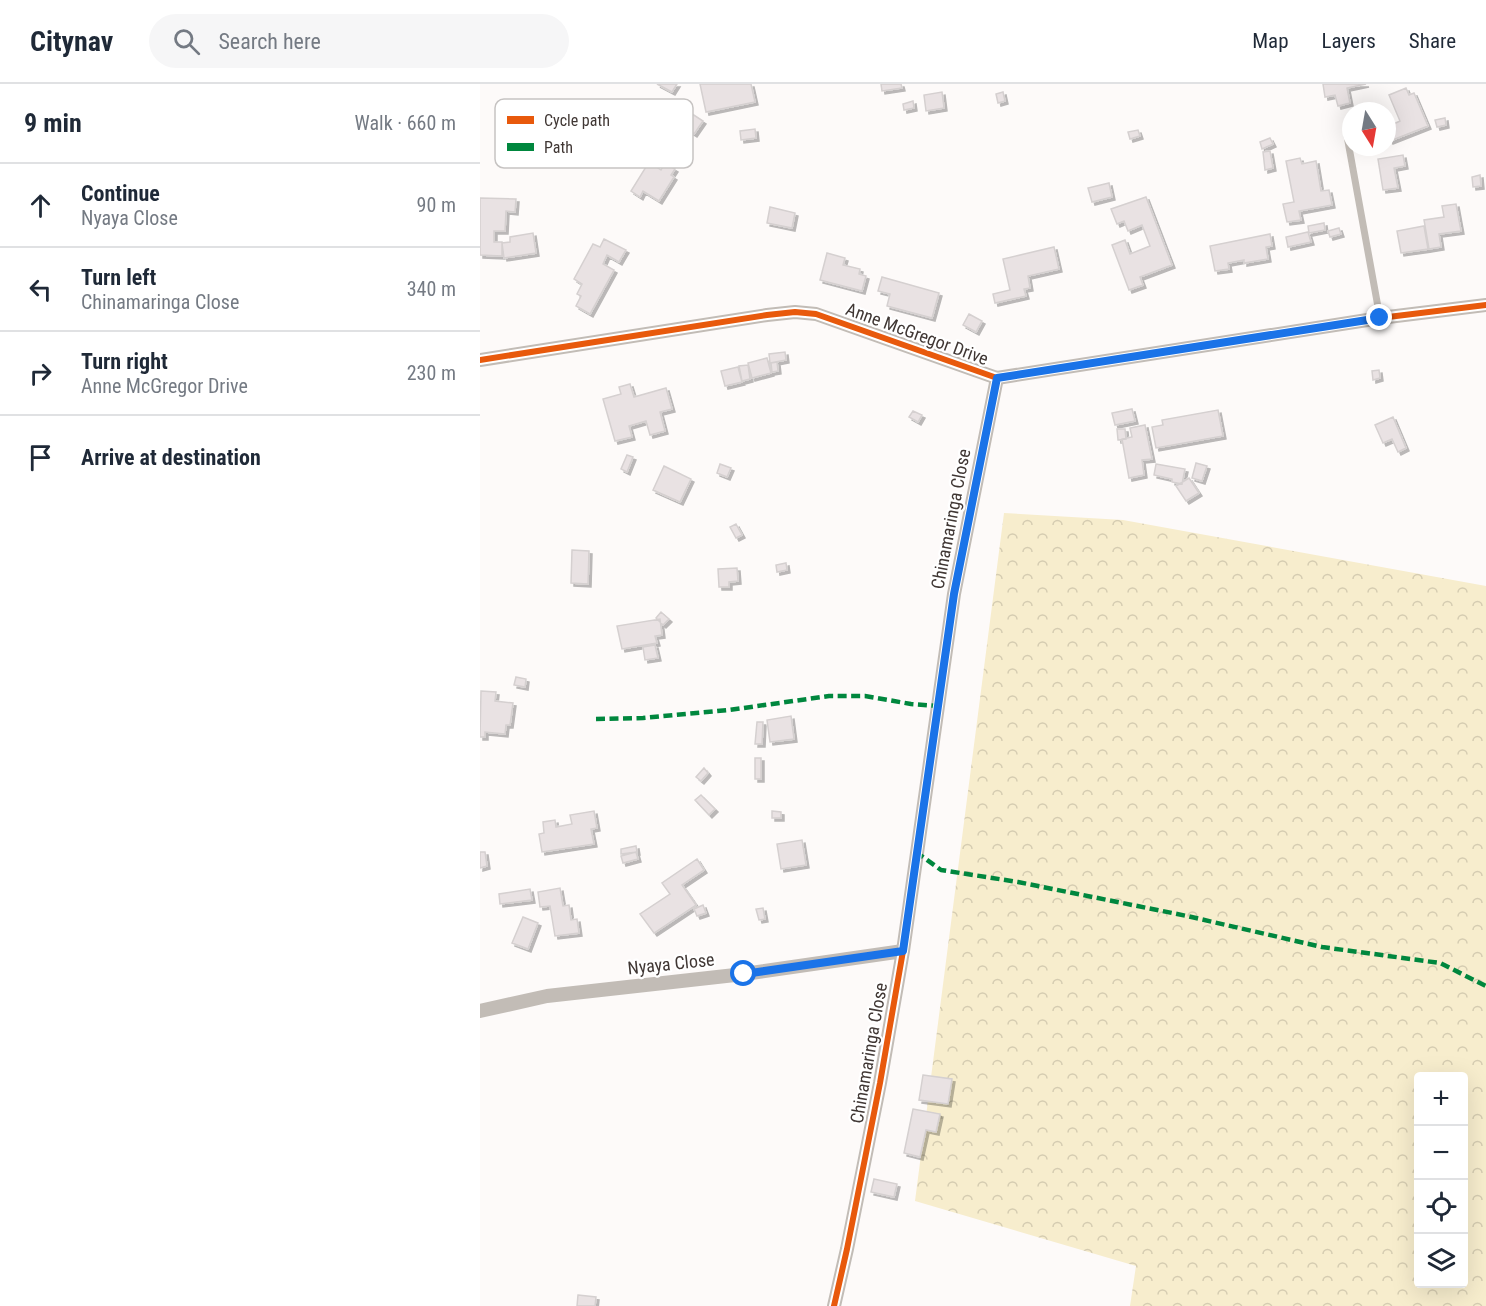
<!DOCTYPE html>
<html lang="en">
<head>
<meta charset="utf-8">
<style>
	:root { --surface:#fff; --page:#f6f6f7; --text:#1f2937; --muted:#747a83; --line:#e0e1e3 }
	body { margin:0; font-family:"Roboto Condensed",sans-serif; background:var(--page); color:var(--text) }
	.controls { position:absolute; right:18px; bottom:18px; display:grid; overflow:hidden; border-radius:6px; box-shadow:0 6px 24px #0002 }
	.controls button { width:54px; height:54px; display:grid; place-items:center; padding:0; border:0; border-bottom:2px solid var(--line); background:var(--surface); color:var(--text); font:30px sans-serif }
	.compass { position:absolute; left:862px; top:18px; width:54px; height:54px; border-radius:50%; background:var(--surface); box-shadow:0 6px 24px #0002; rotate:169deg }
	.stop { position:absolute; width:18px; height:18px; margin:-14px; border:4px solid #1a73e8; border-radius:50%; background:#fff }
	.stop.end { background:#1a73e8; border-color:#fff; box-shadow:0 2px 6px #0008 }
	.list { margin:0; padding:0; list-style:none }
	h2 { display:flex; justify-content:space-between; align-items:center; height:78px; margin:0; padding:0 24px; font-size:26px }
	h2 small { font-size:20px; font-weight:400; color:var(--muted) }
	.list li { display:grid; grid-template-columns:39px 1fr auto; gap:18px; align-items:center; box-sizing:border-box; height:84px; padding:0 24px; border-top:2px solid var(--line) }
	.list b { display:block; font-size:22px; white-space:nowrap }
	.list p { margin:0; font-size:20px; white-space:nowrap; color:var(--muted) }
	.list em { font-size:20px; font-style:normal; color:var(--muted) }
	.icon { flex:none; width:33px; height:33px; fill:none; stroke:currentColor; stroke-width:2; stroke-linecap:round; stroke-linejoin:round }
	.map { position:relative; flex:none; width:1006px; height:1222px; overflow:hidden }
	header { display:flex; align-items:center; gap:36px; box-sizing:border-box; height:84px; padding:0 30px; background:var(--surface); border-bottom:2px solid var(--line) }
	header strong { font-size:28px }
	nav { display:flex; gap:33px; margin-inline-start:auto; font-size:21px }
	.search { width:420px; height:54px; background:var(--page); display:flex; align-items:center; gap:15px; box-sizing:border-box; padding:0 21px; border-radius:33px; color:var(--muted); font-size:22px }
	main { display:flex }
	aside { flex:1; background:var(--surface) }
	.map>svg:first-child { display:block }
	.forest { fill:url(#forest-crowns); fill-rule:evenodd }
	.building { fill:#e9e2e3; stroke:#d5d0d0; stroke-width:1.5; filter:url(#shadow) }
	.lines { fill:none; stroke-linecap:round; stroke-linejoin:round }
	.service { stroke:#c2bcb6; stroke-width:7 }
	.minor { stroke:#c2bcb6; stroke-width:14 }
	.quiet { stroke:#00873e; stroke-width:4.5; stroke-dasharray:9 4.5; stroke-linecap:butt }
	.cycleway-casing { stroke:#fff; stroke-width:10 }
	.cycleway { stroke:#e8590c; stroke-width:6 }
	.route { stroke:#1a73e8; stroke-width:8 }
	.labels { text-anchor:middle; stroke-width:4.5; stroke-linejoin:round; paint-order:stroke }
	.street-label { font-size:18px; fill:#403734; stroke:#fff }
	.key { fill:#fff; stroke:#c6c3c2; stroke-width:1.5 }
	.key-label { font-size:16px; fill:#403734 }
</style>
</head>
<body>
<header>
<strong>Citynav</strong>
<div class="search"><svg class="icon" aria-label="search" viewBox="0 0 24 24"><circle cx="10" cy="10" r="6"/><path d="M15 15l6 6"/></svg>Search here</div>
<nav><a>Map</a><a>Layers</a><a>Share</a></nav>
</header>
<main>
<aside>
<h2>9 min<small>Walk · 660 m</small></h2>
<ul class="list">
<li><svg class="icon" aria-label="ahead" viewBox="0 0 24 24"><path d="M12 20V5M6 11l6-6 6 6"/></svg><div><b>Continue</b><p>Nyaya Close</p></div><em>90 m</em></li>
<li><svg class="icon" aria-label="left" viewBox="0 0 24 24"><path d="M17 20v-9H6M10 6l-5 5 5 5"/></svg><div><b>Turn left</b><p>Chinamaringa Close</p></div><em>340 m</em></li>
<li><svg class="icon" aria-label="right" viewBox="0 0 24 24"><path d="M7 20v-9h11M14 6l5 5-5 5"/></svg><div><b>Turn right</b><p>Anne McGregor Drive</p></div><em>230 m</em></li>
<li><svg class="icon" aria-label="arrive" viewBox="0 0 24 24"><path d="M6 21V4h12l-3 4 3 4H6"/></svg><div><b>Arrive at destination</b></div></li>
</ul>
</aside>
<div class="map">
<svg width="1006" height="1222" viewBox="0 0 1006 1222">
	<defs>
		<pattern id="forest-crowns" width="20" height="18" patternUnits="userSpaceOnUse" patternTransform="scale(1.5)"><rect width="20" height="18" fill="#f7edcd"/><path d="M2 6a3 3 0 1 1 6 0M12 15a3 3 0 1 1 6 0" fill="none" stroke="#d5ccb1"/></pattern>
		<filter id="shadow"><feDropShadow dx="3" dy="3" stdDeviation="0" flood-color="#0004"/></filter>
	</defs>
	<rect width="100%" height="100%" fill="#fdfaf9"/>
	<!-- forest -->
	<path class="forest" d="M524,429L643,436L1006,502V1222H650L656,1182L435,1117ZM938,992H984V1200H938Z"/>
	<!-- building -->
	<path class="building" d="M177,0H197L192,8Z
		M220,0H271L275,18L226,28Z
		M401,0H421L422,4L402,7Z
		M843,0H886L867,4L870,19L858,22L855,11L845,13Z
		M926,4L929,11L934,9L948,42L910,57L907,49V43L920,37L909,11Z
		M462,8L464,24L446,27L444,11Z
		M523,8L525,17L518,19L516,10Z
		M433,17L434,24L424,26L423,20Z
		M203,24L223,37L214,50L194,37Z
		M965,34L966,41L957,43L955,36Z
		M275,45L276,54L261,56L260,47Z
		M658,46L660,52L650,55L648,48Z
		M790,54L793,60L782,65L780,58Z
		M790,67L793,84L785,86L783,68Z
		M923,71L925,82L914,84L918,104L903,106L898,75Z
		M820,74L822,80L836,77L841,107L849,106L852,121L819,127L821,136L807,138L803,120L814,118L806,77Z
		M169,78L181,86L185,79L195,85L191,91L194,93L179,117L163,107L160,113L151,107Z
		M1000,91L1001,102L993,103L992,93Z
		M629,99L632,113L612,118L608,104Z
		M666,113L692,181L660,193L663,201L649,206L632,161L645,156L650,170L670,162L662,141L648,147L644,137L637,140L631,125Z
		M0,114L36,115L35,128L26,127L25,147H14V158H22V172L0,171Z
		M976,120L981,147L959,150L961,163L949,165L944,136L964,133L962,122Z
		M290,123L315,129L312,144L287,139Z
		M844,139L845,146L829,149L828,142Z
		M944,142L948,165L921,169L917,147Z
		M859,144L861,150L850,153L848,147Z
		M828,148L831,158L808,163L806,153Z
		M53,149L56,169L24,174L22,159L30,158V153Z
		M790,150L792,162L786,163L788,175L764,179V176L748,179L749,185L735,187L730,162Z
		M124,155L146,166L139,178L127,171L123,180L134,186L110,230L96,222L101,212L97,210L102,200L94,195L113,160L120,163Z
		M574,163L579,185L548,192L550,204L544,205L546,212L515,219L513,210L530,206L523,175Z
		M347,169L365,174L363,181L380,185L379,190L386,192L382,207L340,196Z
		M402,193L459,209L452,234L407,222L410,210L398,207Z
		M489,230L502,237L496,248L483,241Z
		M305,268L306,276L290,279L289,270Z
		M287,274L291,289L272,294L268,279Z
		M297,278L298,287L292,288L291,279Z
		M268,281L270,295L262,297L259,282Z
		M258,283L262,298L245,302L241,287Z
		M899,286L900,294L893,296L892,287Z
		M150,300L154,313L186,304L192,325L180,328L185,347L170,351L166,337L149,342L152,353L135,357L123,315L141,310L139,303Z
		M652,325L655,337L635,341L632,329Z
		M738,326L743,352L676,364L672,343L683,341L682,336Z
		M433,327L442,331L438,338L429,333Z
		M913,333L926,364L918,368L912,355L903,359L895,341Z
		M665,341L672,375L662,376L664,391L649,394L642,355L652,353L650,344Z
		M637,345H645L646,355L638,356Z
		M147,371L153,373L147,388L141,385Z
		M716,379L727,382L722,397L712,394Z
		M240,380L251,384L247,393L237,389Z
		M676,380L705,385L702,400L692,398V395L674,391Z
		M184,382L211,395L200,418L173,406Z
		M709,394L719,409L706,417L696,402Z
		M256,440L262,451L256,454L250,443Z
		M92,466L109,467L108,500L91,499Z
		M306,479L307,486L297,488L296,481Z
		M257,484L258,497L249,498V503H239L238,485Z
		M181,528L189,535L183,541L176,534Z
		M180,535L182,551L175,552L177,559L142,565L137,542Z
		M175,561L178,574L165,576L163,563Z
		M36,593L46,595L45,603L34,601Z
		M1,607L16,608L15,617L33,619L30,641H26L25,650L5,648V653H0Z
		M311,632L314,655L290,658L287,636Z
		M277,638H283L282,660H275Z
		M275,674H281V695H275Z
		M224,684L228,689L221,697L216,693Z
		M221,711L235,725L229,731L215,716Z
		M114,727L117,744L111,745L114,760L62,768L59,750L64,749L63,738L75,736L76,743L92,740L90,731Z
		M292,727L301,728V734H292Z
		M322,756L326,781L301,785L297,760Z
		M156,762L157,768L141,770V765Z
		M0,768H5L7,782L0,784Z
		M156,768L158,775L143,779L141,772Z
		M217,775L224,786L202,801L216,821L174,849L160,830L190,810L182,799Z
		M80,804L83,822L89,821L91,836L97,835L99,849L75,852L70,822L60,823L58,808Z
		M50,805L52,816L20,820L19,810Z
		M223,821L226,829L217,832L214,825Z
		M283,824L285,835L279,836L276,825Z
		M43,833L58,839L48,865L32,859Z
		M443,991L472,995L468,1020L439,1016Z
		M433,1025L460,1030L456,1048L446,1046L440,1073L424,1069Z
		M394,1095L417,1100L414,1113L391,1108Z
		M98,1211L116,1213L115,1222H97Z"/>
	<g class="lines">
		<!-- service -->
		<path class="service" d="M867,52L900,234"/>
		<!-- minor -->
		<path class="minor" d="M0,276L287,231L315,228L336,230L517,294L900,234L1006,221
			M0,927L67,912L264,890L423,867
			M354,1222L367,1165L400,999L423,867L474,510L517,294"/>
		<!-- quiet -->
		<path class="quiet" d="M116,635L163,634L249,626L349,612H385L431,620L457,622
			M436,768L461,786L538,798L707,832L842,863L960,879L1006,902"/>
		<defs>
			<path id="cycleway" d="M0,276L287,231L315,228L336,230L517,294L900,234L1006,221
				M354,1222L367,1165L400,999L423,867L474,510L517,294"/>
		</defs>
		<!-- cycleway casing -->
		<use href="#cycleway" class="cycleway-casing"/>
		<!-- cycleway -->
		<use href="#cycleway" class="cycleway"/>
	</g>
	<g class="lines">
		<!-- route -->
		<path class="route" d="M264,890L423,867L474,510L517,294L900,234"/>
	</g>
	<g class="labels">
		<!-- street labels -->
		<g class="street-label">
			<text transform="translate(437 250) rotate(20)" y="6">Anne McGregor Drive</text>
			<text transform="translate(471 435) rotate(-79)" y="6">Chinamaringa Close</text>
			<text transform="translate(191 880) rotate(-6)" y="6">Nyaya Close</text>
			<text transform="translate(389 969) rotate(-80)" y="6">Chinamaringa Close</text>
		</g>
	</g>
	<!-- legend -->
	<rect x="15" y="15" width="198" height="69" rx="9" class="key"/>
	<rect x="27" y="32" width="27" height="8" fill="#e8590c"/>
	<rect x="27" y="59" width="27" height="8" fill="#00873e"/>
	<g class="key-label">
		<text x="64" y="42">Cycle path</text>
		<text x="64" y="69">Path</text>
	</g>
</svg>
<div class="controls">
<button>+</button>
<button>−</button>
<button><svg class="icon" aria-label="locate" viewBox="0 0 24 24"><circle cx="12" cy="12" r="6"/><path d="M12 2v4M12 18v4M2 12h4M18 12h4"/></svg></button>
<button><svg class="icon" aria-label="layers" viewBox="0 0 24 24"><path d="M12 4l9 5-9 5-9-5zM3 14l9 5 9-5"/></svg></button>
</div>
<svg class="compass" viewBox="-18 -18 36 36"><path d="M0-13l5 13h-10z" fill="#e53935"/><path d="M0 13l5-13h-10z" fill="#747a83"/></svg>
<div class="stop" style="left:264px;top:890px"></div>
<div class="stop end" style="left:900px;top:234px"></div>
</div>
</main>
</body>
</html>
